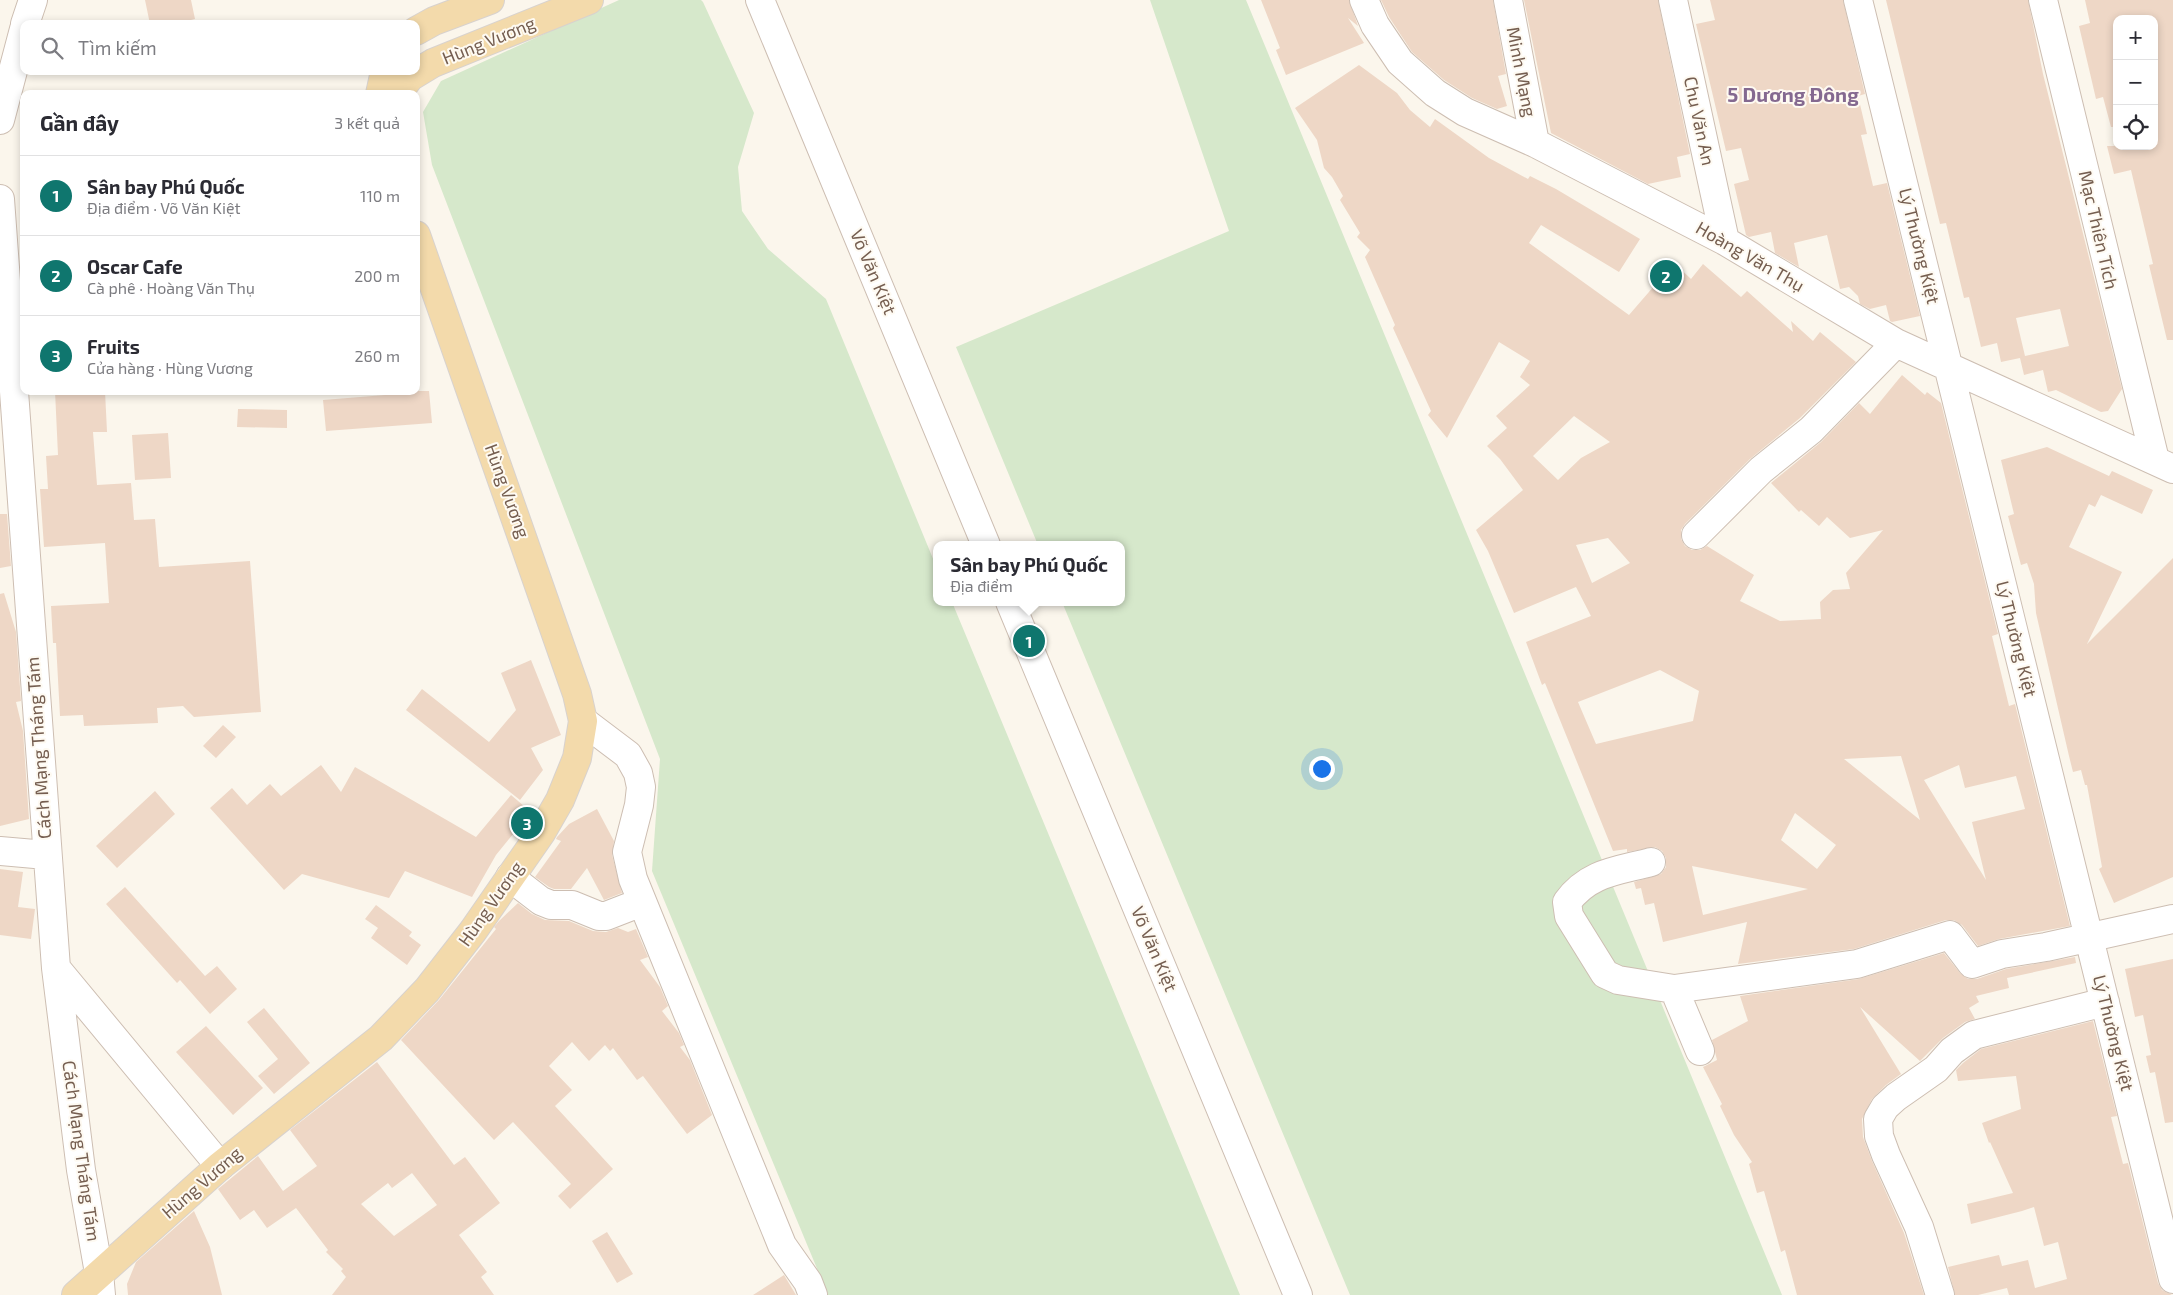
<!DOCTYPE html>
<html lang="vi">
<head>
<meta charset="utf-8">
<style>
	:root { --surface:#fff; --page:#f7f7f7; --text:#2b2b33; --muted:#7c7c81; --line:#e1e1e2; --accent:#0f766e }
	body { margin:0; font-family:"Exo 2",sans-serif; background:var(--page); color:var(--text) }
	.controls { position:absolute; right:15px; top:15px; display:grid; overflow:hidden; border-radius:10px; box-shadow:0 2px 8px #0003 }
	.controls button { width:45px; height:45px; display:grid; place-items:center; padding:0; border:0; border-bottom:1px solid var(--line); background:var(--surface); color:var(--text); font:25px sans-serif }
	.you { position:absolute; left:1321px; top:768px; width:18px; height:18px; margin:-12px; border:4px solid #fff; border-radius:50%; background:#1a73e8; box-shadow:0 0 0 8px #1a73e833 }
	.badge { display:grid; place-items:center; width:32px; height:32px; border-radius:50%; background:var(--accent); color:#fff; font-size:16px; font-weight:700 }
	.pin { position:absolute; translate:-50% -50%; border:2px solid #fff; box-shadow:0 1px 5px #0006 }
	.popup { position:absolute; left:933px; top:541px; width:192px; height:65px; box-sizing:border-box; display:grid; place-content:center; border-radius:10px; background:var(--surface); filter:drop-shadow(0 1px 4px #0005); font-size:16px; white-space:nowrap; color:var(--muted) }
	.popup b { font-size:19px; color:var(--text) }
	.popup::after { content:''; position:absolute; left:50%; top:100%; margin-left:-10px; border:10px solid transparent; border-top-color:var(--surface) }
	.list { margin:0; padding:0; list-style:none }
	h2 { display:flex; justify-content:space-between; align-items:center; height:65px; margin:0; padding:0 20px; font-size:21px }
	h2 small { font-size:16px; font-weight:400; color:var(--muted) }
	.list li { display:grid; grid-template-columns:32px 1fr auto; gap:15px; align-items:center; box-sizing:border-box; height:80px; padding:0 20px; border-top:1px solid var(--line) }
	.list b { display:block; font-size:19px; white-space:nowrap }
	.list p { margin:0; font-size:16px; white-space:nowrap; color:var(--muted) }
	.list em { font-size:16px; font-style:normal; color:var(--muted) }
	.icon { flex:none; width:28px; height:28px; fill:none; stroke:currentColor; stroke-width:2; stroke-linecap:round; stroke-linejoin:round }
	.map { position:relative; flex:none; width:2173px; height:1295px; overflow:hidden }
	.search { position:absolute; background:var(--surface); box-shadow:0 2px 8px #0003; left:20px; top:20px; width:400px; height:55px; display:flex; align-items:center; gap:12px; box-sizing:border-box; padding:0 18px; border-radius:10px; color:var(--muted); font-size:19px }
	.panel { position:absolute; background:var(--surface); box-shadow:0 2px 8px #0003; left:20px; top:90px; width:400px; height:305px; border-radius:10px }
	.map>svg:first-child { display:block }
	.green { fill:#d6e8cb }
	.building { fill:#eed7c6; fill-rule:evenodd }
	.lines { fill:none; stroke-linecap:round; stroke-linejoin:round }
	.minor-casing { stroke:#cdbeb2; stroke-width:30 }
	.major-casing { stroke:#d8d2ce; stroke-width:30 }
	.minor { stroke:#fff; stroke-width:28 }
	.major { stroke:#f3daab; stroke-width:28 }
	.labels { text-anchor:middle; stroke-width:4; stroke-linejoin:round; paint-order:stroke }
	.street-label { font-size:18px; fill:#755e50; stroke:#fefaf2 }
	.quarter-label { font-size:20px; font-weight:bold; fill:#846990; stroke:#fefaf2 }
</style>
</head>
<body>
<div class="map">
<svg width="2173" height="1295" viewBox="0 0 2173 1295">
	<rect width="100%" height="100%" fill="#fbf6ec"/>
	<!-- green -->
	<path class="green" d="M619,0H701L703,2L754,113L738,167L742,211L768,249L826,299L936,566V602H952L1240,1295H828L652,871L660,759L432,165L423,112L441,81Z
		M1150,0H1246L1782,1295H1350L1062,602H1122V545H1038L956,347L1229,231Z"/>
	<!-- building -->
	<path class="building" d="M145,0H191L195,19L174,24H150Z
		M1261,0H1349L1358,26L1348,18L1364,43L1286,75L1276,50L1280,48Z
		M1381,0H1493L1506,74L1498,76L1507,106L1497,109L1472,98L1444,80L1412,52L1389,17Z
		M1524,0H1658L1690,154L1677,157L1681,177L1648,184L1551,133Z
		M1710,0H1843L1865,94L1858,96L1867,134L1861,135L1873,186L1887,183L1920,316L1892,322L1890,321L1886,305L1870,309L1860,304L1858,296L1849,287L1840,289L1827,235L1794,243L1799,267L1775,253L1771,232L1749,237L1746,235L1734,184L1749,180L1741,148L1726,151L1696,24L1715,20Z
		M1886,0H2028L2043,74L2122,389L2108,411L2101,412L2056,390L2048,392L2043,370L2024,375L2020,358L2001,362L1997,343L1981,347L1969,297L1964,298L1946,223L1940,224ZM2060,309L2069,346L2025,356L2016,318Z
		M2085,0H2173V340H2167L2149,265L2153,264L2131,170L2114,174L2107,146H2154V19H2117V127H2111L2103,97L2096,99L2079,26L2090,23Z
		M1359,65L1397,93L1410,110L1430,127L1435,119L1489,158L1528,179L1530,176L1556,189L1640,239L1619,272L1541,225L1529,243L1629,315L1674,263L1691,279L1703,264L1741,297L1747,291L1793,332L1791,321L1813,341L1820,332L1856,362L1800,418L1750,459L1685,524L1681,530V539L1685,546L1692,550H1700L1707,546L1754,575L1740,601L1780,621L1821,619L1820,602L1833,590L1850,589L1846,573L1883,530L1850,538L1827,517L1819,526L1801,510L1799,512L1771,483L1821,442L1859,403L1870,414L1902,375L1925,395L1927,392L1941,403L1998,634L1992,636L2009,706L2015,704L2070,926L1999,939L1978,946L1962,925L1954,920H1946L1854,949L1738,964L1747,922L1663,942L1654,903L1645,905L1641,888L1636,889L1634,882L1661,874L1666,867V858L1662,851L1655,847L1627,852V849L1613,851L1545,683L1542,685L1526,642L1591,616L1576,587L1514,613L1488,551L1476,530L1523,490L1500,459L1487,446L1507,428L1496,416L1530,385L1520,377L1530,361L1499,342L1447,438L1428,415L1431,411L1393,328L1395,325L1365,257L1370,250L1357,237L1360,233L1340,200L1343,196L1332,177L1324,168L1317,140L1295,108ZM1574,416L1610,442L1581,458L1558,480L1533,456ZM1608,538L1630,563L1592,583L1576,545ZM1660,670L1699,691L1693,721L1596,744L1578,702ZM1901,756L1907,776L1920,820L1844,759ZM1959,765L1965,788L2016,776L2025,809L1972,822L1986,880L1924,780ZM1795,813L1836,845L1817,869L1781,840ZM1692,866L1808,889L1703,915Z
		M55,391H105L107,432H93L97,485L131,483L134,520L155,519L159,567L250,561L261,712L194,717L183,706L157,708L158,723L84,726L83,715L60,716L56,643H53L51,606L109,603L105,543L44,547L40,489H48L46,456L58,455Z
		M385,391H429L432,423L326,431L323,400L385,395Z
		M238,409L287,410V428L237,427Z
		M168,433L171,478L135,480L132,435Z
		M2047,447L2109,476L2112,471L2153,490L2142,514L2101,495L2095,507L2089,504L2069,547L2122,572L2087,644L2173,558V877L2114,903L2099,869L2102,867L2087,785H2085L2081,770L2073,772L2069,756L2036,613L2034,584L2027,563L2021,565L2008,516L2014,514L2001,460Z
		M0,514H7L11,566L0,568Z
		M4,593L16,632L21,701L16,702L23,731L29,819L0,826V594Z
		M531,660L561,735L531,748L543,770L520,800L406,710L422,689L489,742L516,710L501,673Z
		M223,725L236,737L216,758L203,746Z
		M321,765L341,792L355,767L476,837L511,795L531,812L496,855L472,897L405,871L389,898L302,874L284,890L210,808L232,788L247,805L270,784L281,796Z
		M155,791L175,814L117,868L96,846Z
		M597,809L614,841L612,855L622,893L604,900L587,868L571,889H554L549,887L535,877L561,841L556,839L557,837L569,824Z
		M0,869L23,872L18,907L35,909L31,939L0,935Z
		M125,887L205,976L217,966L237,989L210,1014L180,980L177,983L106,904Z
		M518,903L532,914L545,920L569,921L593,931L606,932L618,928L628,932L636,929L648,957L640,960L660,987L668,1006L662,1011L679,1033L684,1045L680,1047L690,1060L712,1115L687,1134L643,1076L637,1080L613,1048L610,1051L605,1045L589,1061L572,1042L549,1066L572,1090L555,1106L613,1169L570,1209L558,1196L571,1184L513,1122L494,1140L401,1040L439,1000L496,929L494,927L499,921Z
		M376,905L412,932L409,936L421,945L407,965L371,938L378,928L365,919Z
		M1944,953L1960,973L1968,979H1977L2006,969L2075,957L2076,963L2007,978L2009,988L1976,996L1979,1002L1969,1008L1975,1019L1965,1022L1943,1038L1920,1061L1860,1007L1901,1074L1886,1085L1872,1099L1862,1119L1863,1137L1872,1161L1904,1233L1924,1295H1797L1785,1250L1781,1252L1764,1191L1757,1193L1749,1164L1752,1162L1734,1135L1720,1106L1722,1104L1703,1067L1717,1060L1712,1040L1748,1021L1740,996L1859,979Z
		M2173,959V1122L2165,1123L2155,1072L2150,1073L2146,1056L2151,1055L2143,1015L2135,1017L2125,969Z
		M264,1008L310,1063L274,1094L258,1076L278,1059L247,1022Z
		M2093,1021L2117,1116L2111,1117L2123,1164L2128,1163L2158,1283L2162,1290L2172,1295H2009L2007,1288L1978,1295H1955L1948,1267L1999,1255L2002,1266L2028,1260L2035,1288L2067,1279L2058,1242L2044,1246L2034,1207L2022,1211L1971,1224L1967,1204L2013,1193L1990,1142L1989,1143L1982,1123L2021,1109L2016,1076L1958,1081L1956,1070L1963,1063L1981,1049Z
		M206,1026L263,1088L233,1115L176,1052Z
		M377,1062L454,1165L465,1157L500,1203L459,1235L487,1272L481,1277L494,1295H332L346,1277L341,1271L343,1269L326,1252L328,1250L296,1208L267,1228L254,1210L240,1220L218,1189L258,1156L283,1191L317,1166L290,1130ZM412,1173L437,1205L394,1236L361,1204L388,1183L392,1188Z
		M194,1211L210,1247L222,1295H128L127,1284L136,1262Z
		M607,1232L633,1274L617,1283L592,1241Z
		M784,1275L796,1295H753Z"/>
	<g class="lines">
		<defs>
			<path id="minor" d="M760,0L986,545
				M1364,0L1375,25L1400,62L1435,93L1465,112L1535,143L1725,241L1896,343L2173,469
				M1508,0L1535,143
				M1673,0L1725,241
				M1858,0L2173,1279
				M2043,0L2155,460
				M25,24L33,0
				M0,120L24,29
				M0,199L56,968L81,1170L99,1273L101,1295
				M1696,535L1761,470L1811,430L1896,343
				M1010,602L1298,1295
				M583,721L628,755L638,773L641,787L639,805L627,852L633,879L782,1245L808,1282L813,1295
				M0,851L46,855
				M1651,862C1618,871 1589,872 1567,902L1569,916L1605,974L1618,980L1674,989L1700,1051
				M510,877L541,901L551,905H572L599,916H606L642,902
				M56,968L220,1166
				M1674,989L1857,964L1950,935L1972,964L2002,954L2046,947L2173,919
				M1940,1295L1919,1227L1886,1155L1879,1136L1878,1119L1885,1107L1896,1097L1936,1069L1952,1051L1974,1035L2105,1002"/>
			<path id="major" d="M416,31L434,21L490,0
				M380,94L385,71
				M397,94L410,77L433,63L589,0
				M76,1295L220,1166L381,1038L427,990L473,931L541,833L560,800L577,758L583,721L577,694L416,235"/>
		</defs>
		<!-- minor casing -->
		<use href="#minor" class="minor-casing"/>
		<!-- major casing -->
		<use href="#major" class="major-casing"/>
		<!-- minor -->
		<use href="#minor" class="minor"/>
		<!-- major -->
		<use href="#major" class="major"/>
	</g>
	<g class="labels">
		<!-- street labels -->
		<g class="street-label">
			<text transform="translate(489 41) rotate(-22)" y="6">Hùng Vương</text>
			<text transform="translate(1521 72) rotate(79)" y="6">Minh Mạng</text>
			<text transform="translate(1699 121) rotate(78)" y="6">Chu Văn An</text>
			<text transform="translate(2098 230) rotate(77)" y="6">Mạc Thiên Tích</text>
			<text transform="translate(1919 246) rotate(76)" y="6">Lý Thường Kiệt</text>
			<text transform="translate(1750 257) rotate(30)" y="6">Hoàng Văn Thụ</text>
			<text transform="translate(873 272) rotate(67)" y="6">Võ Văn Kiệt</text>
			<text transform="translate(507 491) rotate(70)" y="6">Hùng Vương</text>
			<text transform="translate(2016 639) rotate(76)" y="6">Lý Thường Kiệt</text>
			<text transform="translate(39 748) rotate(-94)" y="6">Cách Mạng Tháng Tám</text>
			<text transform="translate(491 904) rotate(-55)" y="6">Hùng Vương</text>
			<text transform="translate(1154 949) rotate(67)" y="6">Võ Văn Kiệt</text>
			<text transform="translate(2113 1033) rotate(76)" y="6">Lý Thường Kiệt</text>
			<text transform="translate(81 1151) rotate(82)" y="6">Cách Mạng Tháng Tám</text>
			<text transform="translate(202 1183) rotate(-41)" y="6">Hùng Vương</text>
		</g>
		<!-- quarter labels -->
		<g class="quarter-label">
			<text x="1793" y="102">5 Dương Đông</text>
		</g>
	</g>
</svg>
<div class="controls">
<button>+</button>
<button>−</button>
<button><svg class="icon" aria-label="locate" viewBox="0 0 24 24"><circle cx="12" cy="12" r="6"/><path d="M12 2v4M12 18v4M2 12h4M18 12h4"/></svg></button>
</div>
<div class="you"></div>
<div class="pin badge" style="left:1029px;top:641px">1</div>
<div class="popup"><b>Sân bay Phú Quốc</b>Địa điểm</div>
<div class="pin badge" style="left:1666px;top:276px">2</div>
<div class="pin badge" style="left:527px;top:823px">3</div>
<div class="search"><svg class="icon" aria-label="search" viewBox="0 0 24 24"><circle cx="10" cy="10" r="6"/><path d="M15 15l6 6"/></svg>Tìm kiếm</div>
<section class="panel">
<h2>Gần đây<small>3 kết quả</small></h2>
<ul class="list">
<li><span class="badge">1</span><div><b>Sân bay Phú Quốc</b><p>Địa điểm · Võ Văn Kiệt</p></div><em>110 m</em></li>
<li><span class="badge">2</span><div><b>Oscar Cafe</b><p>Cà phê · Hoàng Văn Thụ</p></div><em>200 m</em></li>
<li><span class="badge">3</span><div><b>Fruits</b><p>Cửa hàng · Hùng Vương</p></div><em>260 m</em></li>
</ul>
</section>
</div>
</body>
</html>
